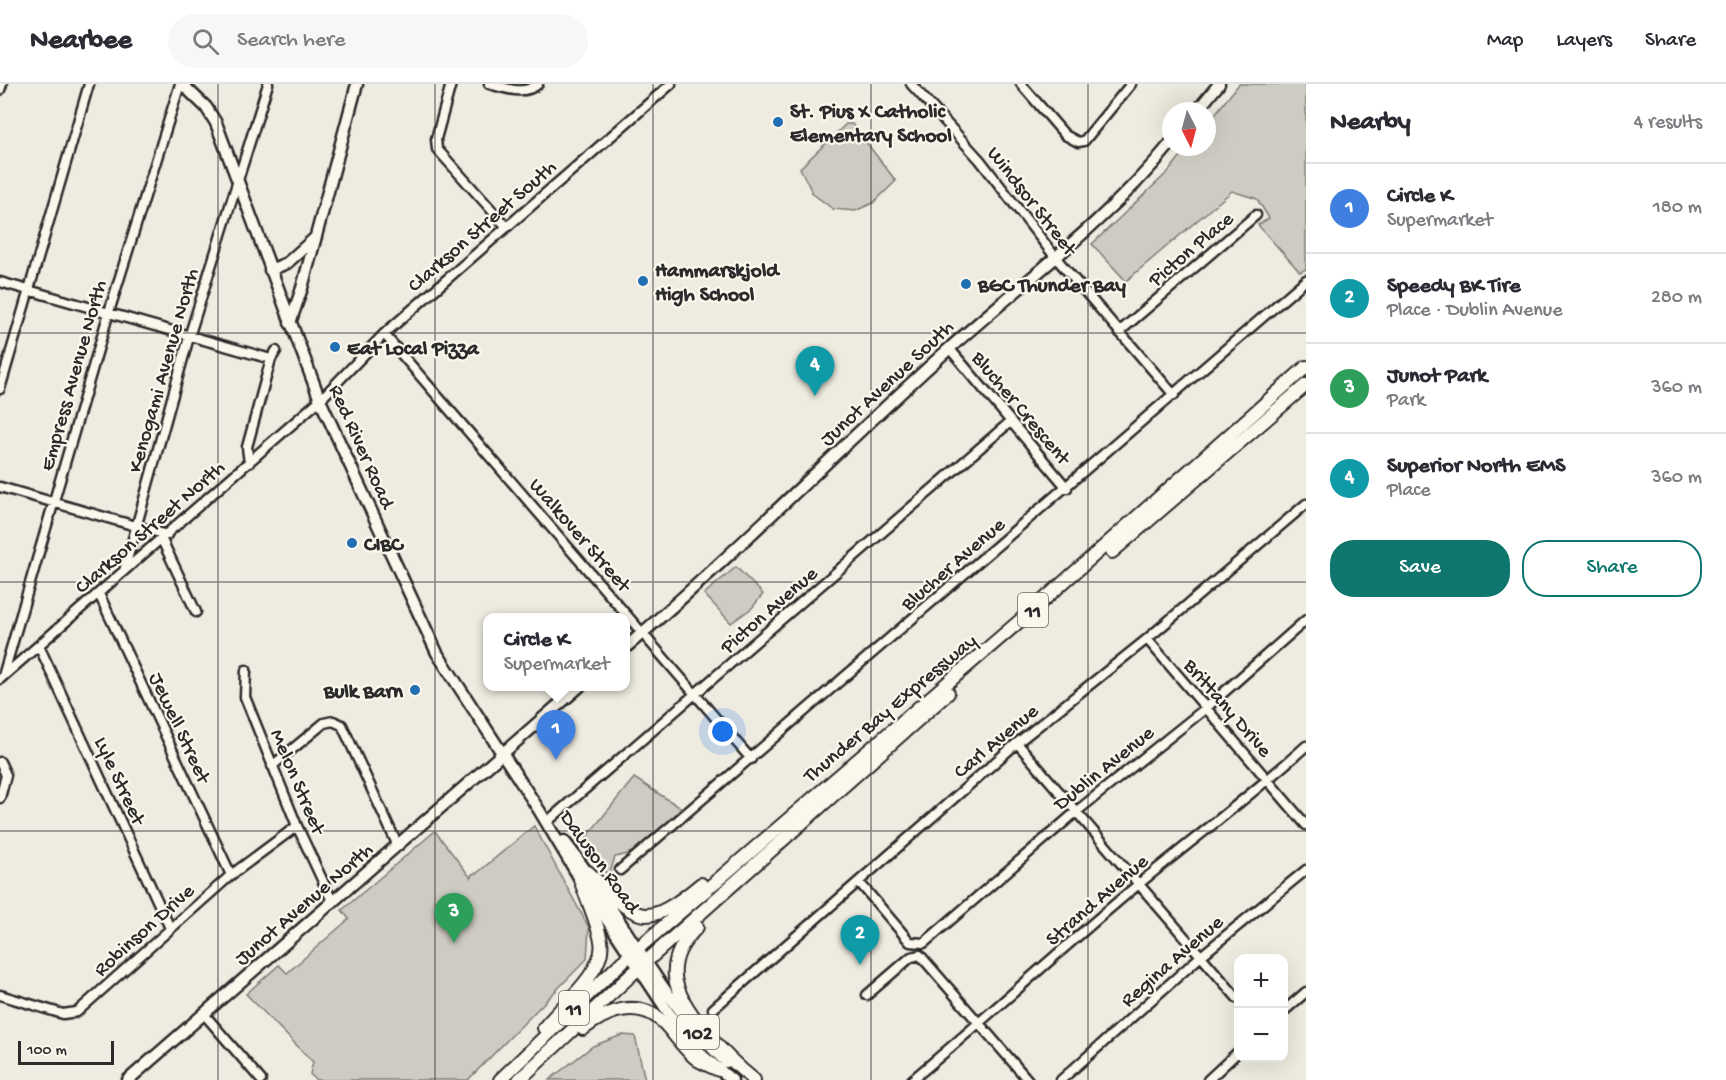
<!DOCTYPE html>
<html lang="en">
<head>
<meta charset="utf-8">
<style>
	:root { --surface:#fff; --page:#f7f7f7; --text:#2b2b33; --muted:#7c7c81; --line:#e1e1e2; --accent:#0f766e }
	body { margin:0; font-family:"Gochi Hand",sans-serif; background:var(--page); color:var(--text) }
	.controls { position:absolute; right:18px; bottom:18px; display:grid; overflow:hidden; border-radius:12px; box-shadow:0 6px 24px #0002 }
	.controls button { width:54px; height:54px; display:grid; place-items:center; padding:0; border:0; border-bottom:2px solid var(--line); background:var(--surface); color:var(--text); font:30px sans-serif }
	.compass { position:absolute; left:1162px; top:18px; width:54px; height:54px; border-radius:50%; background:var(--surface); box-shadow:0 6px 24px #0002; rotate:174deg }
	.scale { position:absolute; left:18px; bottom:15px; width:96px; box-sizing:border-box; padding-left:6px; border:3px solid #2b2b2b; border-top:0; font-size:16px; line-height:21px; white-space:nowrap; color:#2b2b2b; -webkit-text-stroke:4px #fbf7ec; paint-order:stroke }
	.you { position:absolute; left:723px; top:648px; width:21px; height:21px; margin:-15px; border:4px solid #fff; border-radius:50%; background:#1a73e8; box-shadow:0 0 0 9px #1a73e833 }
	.badge { display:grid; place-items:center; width:39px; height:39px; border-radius:50%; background:var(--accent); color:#fff; font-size:20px; font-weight:700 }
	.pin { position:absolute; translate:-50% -50px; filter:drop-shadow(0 2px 3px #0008) }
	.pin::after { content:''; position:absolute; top:32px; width:21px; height:18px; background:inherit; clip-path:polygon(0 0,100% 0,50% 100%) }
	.popup { position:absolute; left:483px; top:529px; width:147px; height:78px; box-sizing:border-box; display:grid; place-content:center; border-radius:12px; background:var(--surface); filter:drop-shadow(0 2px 4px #0005); font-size:20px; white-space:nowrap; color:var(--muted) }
	.popup b { font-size:22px; color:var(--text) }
	.popup::after { content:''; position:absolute; left:50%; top:100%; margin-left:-12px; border:12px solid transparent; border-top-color:var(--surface) }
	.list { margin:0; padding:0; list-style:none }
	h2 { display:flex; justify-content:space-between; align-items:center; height:78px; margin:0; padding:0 24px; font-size:26px }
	h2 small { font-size:20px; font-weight:400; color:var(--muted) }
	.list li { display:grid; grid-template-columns:39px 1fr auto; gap:18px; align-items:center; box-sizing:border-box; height:90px; padding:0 24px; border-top:2px solid var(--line) }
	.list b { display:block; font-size:22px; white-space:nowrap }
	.list p { margin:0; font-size:20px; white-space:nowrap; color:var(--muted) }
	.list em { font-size:20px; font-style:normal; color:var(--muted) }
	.actions { display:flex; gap:12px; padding:18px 24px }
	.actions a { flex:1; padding:14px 0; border:2px solid var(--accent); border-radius:24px; text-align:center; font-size:21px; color:var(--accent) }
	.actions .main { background:var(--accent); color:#fff }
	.icon { flex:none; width:33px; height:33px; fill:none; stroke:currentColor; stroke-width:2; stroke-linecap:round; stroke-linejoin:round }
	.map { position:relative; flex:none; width:1306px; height:996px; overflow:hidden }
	header { display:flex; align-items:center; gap:36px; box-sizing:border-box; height:84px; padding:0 30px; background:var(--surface); border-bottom:2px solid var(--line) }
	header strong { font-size:28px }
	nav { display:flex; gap:33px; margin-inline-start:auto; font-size:21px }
	.search { width:420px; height:54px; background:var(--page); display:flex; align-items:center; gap:15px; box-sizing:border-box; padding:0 21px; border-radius:33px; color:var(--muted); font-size:22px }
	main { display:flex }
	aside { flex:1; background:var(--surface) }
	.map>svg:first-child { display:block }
	.green { fill:#cecbc2; stroke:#7c7b76; stroke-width:1.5 }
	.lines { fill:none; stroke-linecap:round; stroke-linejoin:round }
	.minor-casing { stroke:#2b2b2b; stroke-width:13 }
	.major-casing { stroke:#2b2b2b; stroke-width:15 }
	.highway-casing { stroke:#2b2b2b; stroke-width:16 }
	.minor { stroke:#fbf7ec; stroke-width:8 }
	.major { stroke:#fbf7ec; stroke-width:10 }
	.highway { stroke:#fbf7ec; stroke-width:12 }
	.grid { fill:none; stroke:#2b2b2b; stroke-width:1.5; stroke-opacity:0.55 }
	.poi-dot { fill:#1f6fb2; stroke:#fbf7ec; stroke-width:2 }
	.labels { text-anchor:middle; stroke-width:4.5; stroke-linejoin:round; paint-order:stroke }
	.shield { fill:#fbf7ec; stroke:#696865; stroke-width:1.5 }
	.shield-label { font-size:20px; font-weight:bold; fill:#2b2b2b }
	.poi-label { font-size:21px; font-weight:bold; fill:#2b2b2b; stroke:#fbf7ec; text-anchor:start }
	.street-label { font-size:21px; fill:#2b2b2b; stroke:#fbf7ec }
</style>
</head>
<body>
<header>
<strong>Nearbee</strong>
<div class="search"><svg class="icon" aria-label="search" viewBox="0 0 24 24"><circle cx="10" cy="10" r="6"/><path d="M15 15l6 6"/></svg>Search here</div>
<nav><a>Map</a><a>Layers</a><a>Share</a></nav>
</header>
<main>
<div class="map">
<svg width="1306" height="996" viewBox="0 0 1306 996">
	<rect width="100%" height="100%" fill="#eeebe0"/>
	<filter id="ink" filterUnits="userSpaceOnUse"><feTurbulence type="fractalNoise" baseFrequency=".0167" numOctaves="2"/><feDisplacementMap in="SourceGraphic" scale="12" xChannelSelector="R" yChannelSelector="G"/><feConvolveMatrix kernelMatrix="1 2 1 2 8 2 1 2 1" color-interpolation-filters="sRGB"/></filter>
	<g filter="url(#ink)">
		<!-- green -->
		<path class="green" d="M1239,0H1306V185L1300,188L1258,141L1269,134L1257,115L1232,107L1126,197L1092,160L1169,87L1188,63H1207V40Z
			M846,40H852L896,97L873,119L855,127L833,125L813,110L800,84Z
			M736,483L763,510L752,524L731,539L704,510Z
			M634,694L681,724C665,743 641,770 615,773L609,792L580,761Z
			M534,742L589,844L587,875L468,996H316L310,990L313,978L246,910L279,881L287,889L349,835L342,826L435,747L471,794L472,790L477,789Z
			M622,951L635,952L645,996H549L593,962Z"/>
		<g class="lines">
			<defs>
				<path id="minor" d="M451,0L436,55L437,65L506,142
					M489,0C505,4 524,12 538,0
					M911,0L980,76L1056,174L1174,311
					M1021,0L1065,51L1078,58L1084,57L1131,0
					M0,6L2,0
					M0,198L271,275
					M1119,248L1256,131
					M384,250L751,675
					M949,264L1067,404
					M0,305L89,0
					M249,379L247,363L271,275L276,267
					M0,403L167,451
					M162,456L196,528
					M124,487L189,253L268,0
					M99,510L231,791
					M1147,555L1306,741
					M39,562L170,844
					M246,586L245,613L297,742L333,819
					M3,592L109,228L180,0
					M0,595L320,316L384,250L671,0
					M1017,659L1238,915
					M0,678L6,691L0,714
					M272,682L324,639L333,637L342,641L398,762
					M548,737L1010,338
					M620,786L1306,196
					M859,798L910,858L924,859L1077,727L1206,624L1306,536
					M0,911L63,930L77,928L231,791L297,742
					M867,911L911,873L920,871L1028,996
					M713,925L1017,659L1147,555L1306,420
					M1284,927L1306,908
					M204,930L261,996
					M912,996C989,932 1063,863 1140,799C1196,753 1253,710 1306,662
					M1061,996L1201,872L1306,786
					M1208,996L1238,968"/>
				<path id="major" d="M182,0L206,23L216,39L320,316L437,569L539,726L580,795L668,928L703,972L732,996
					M1197,27L1219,0
					M270,186L287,179L316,153
					M290,239L302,204L357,0
					M625,564C734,471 835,368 942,271C1019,201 1105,140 1171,59
					M564,757C620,828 660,916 726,978
					M128,996L580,602"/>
				<path id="highway" d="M1112,468L1306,301
					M588,788C638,836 642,849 701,800
					M697,843C683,858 673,872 675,893C679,926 729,976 754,996
					M544,944C561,922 607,886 601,857C597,837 587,816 580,795
					M583,945C606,927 638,914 663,938C675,950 684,966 698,976C705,980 712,983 719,986
					M500,996L622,878L1029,529L1306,283
					M519,996L631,891L948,609"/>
			</defs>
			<!-- minor casing -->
			<use href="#minor" class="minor-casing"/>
			<!-- major casing -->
			<use href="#major" class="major-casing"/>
			<!-- highway casing -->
			<use href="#highway" class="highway-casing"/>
			<!-- minor -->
			<use href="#minor" class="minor"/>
			<!-- major -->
			<use href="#major" class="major"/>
			<!-- highway -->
			<use href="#highway" class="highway"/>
		</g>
	</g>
	<!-- grid -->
	<path class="grid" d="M218,0V996M435,0V996M653,0V996M871,0V996M1088,0V996M0,249H1306M0,498H1306M0,747H1306"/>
	<!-- markers -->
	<g class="poi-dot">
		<circle cx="778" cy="38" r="6"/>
		<circle cx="643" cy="197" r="6"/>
		<circle cx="966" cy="200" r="6"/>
		<circle cx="335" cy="263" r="6"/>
		<circle cx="352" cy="459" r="6"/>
		<circle cx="415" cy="606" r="6"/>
	</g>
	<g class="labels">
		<!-- shield labels -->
		<g class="shield">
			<rect x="1018" y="509" width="30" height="34" rx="4.5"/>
			<rect x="559" y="907" width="30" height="34" rx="4.5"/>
			<rect x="677" y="931" width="42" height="34" rx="4.5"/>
		</g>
		<g class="shield-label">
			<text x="1033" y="533">11</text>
			<text x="574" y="931">11</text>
			<text x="698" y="955">102</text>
		</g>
		<!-- poi labels -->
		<g class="poi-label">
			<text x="790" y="33">St. Pius X Catholic<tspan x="790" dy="24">Elementary School</tspan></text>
			<text x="655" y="192">Hammarskjold<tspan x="655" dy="24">High School</tspan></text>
			<text x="978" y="207">BGC Thunder Bay</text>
			<text x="347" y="270">Eat Local Pizza</text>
			<text x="364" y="466">CIBC</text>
			<text x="403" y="613" text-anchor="end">Bulk Barn</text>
		</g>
		<!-- street labels -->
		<g class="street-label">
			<text transform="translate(1033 116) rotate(52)" y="7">Windsor Street</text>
			<text transform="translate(481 141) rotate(-41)" y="7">Clarkson Street South</text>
			<text transform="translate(1190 164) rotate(-40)" y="7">Picton Place</text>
			<text transform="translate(162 286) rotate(-74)" y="7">Kenogami Avenue North</text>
			<text transform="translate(72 291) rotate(-74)" y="7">Empress Avenue North</text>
			<text transform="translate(886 298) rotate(-43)" y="7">Junot Avenue South</text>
			<text transform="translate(1022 323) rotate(50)" y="7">Blucher Crescent</text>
			<text transform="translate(363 362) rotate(66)" y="7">Red River Road</text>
			<text transform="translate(149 442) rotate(-41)" y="7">Clarkson Street North</text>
			<text transform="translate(581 450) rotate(49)" y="7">Walkover Street</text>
			<text transform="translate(952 479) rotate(-41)" y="7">Blucher Avenue</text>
			<text transform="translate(768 525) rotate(-41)" y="7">Picton Avenue</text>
			<text transform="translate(889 623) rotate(-40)" y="7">Thunder Bay Expressway</text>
			<text transform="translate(1229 623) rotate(49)" y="7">Brittany Drive</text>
			<text transform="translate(181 643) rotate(65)" y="7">Jewell Street</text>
			<text transform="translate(995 656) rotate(-40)" y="7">Carl Avenue</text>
			<text transform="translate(1103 683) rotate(-39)" y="7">Dublin Avenue</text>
			<text transform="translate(121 696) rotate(65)" y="7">Lyle Street</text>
			<text transform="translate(299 697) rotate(67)" y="7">Melon Street</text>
			<text transform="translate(601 777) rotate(54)" y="7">Dawson Road</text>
			<text transform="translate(1096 815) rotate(-41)" y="7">Strand Avenue</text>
			<text transform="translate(303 819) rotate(-41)" y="7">Junot Avenue North</text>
			<text transform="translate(143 845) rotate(-42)" y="7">Robinson Drive</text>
			<text transform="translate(1171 876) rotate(-41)" y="7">Regina Avenue</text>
		</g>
	</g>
</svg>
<div class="controls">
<button>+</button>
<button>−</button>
</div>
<svg class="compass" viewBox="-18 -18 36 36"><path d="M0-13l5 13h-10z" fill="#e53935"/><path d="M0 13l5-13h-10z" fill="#7c7c81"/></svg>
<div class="scale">100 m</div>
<div class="you"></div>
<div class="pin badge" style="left:556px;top:676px;background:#3f7fe0">1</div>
<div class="popup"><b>Circle K</b>Supermarket</div>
<div class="pin badge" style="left:860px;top:881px;background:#0f9aa8">2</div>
<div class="pin badge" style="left:454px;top:859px;background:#2e9e5b">3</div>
<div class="pin badge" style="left:815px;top:312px;background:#0f9aa8">4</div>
</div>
<aside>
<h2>Nearby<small>4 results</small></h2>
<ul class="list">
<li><span class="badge" style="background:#3f7fe0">1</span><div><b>Circle K</b><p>Supermarket</p></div><em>180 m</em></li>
<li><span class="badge" style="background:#0f9aa8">2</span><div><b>Speedy BK Tire</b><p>Place · Dublin Avenue</p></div><em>280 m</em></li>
<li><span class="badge" style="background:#2e9e5b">3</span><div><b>Junot Park</b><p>Park</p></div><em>360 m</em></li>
<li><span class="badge" style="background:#0f9aa8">4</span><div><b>Superior North EMS</b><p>Place</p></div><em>360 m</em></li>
</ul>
<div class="actions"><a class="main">Save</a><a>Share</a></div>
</aside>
</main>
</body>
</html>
